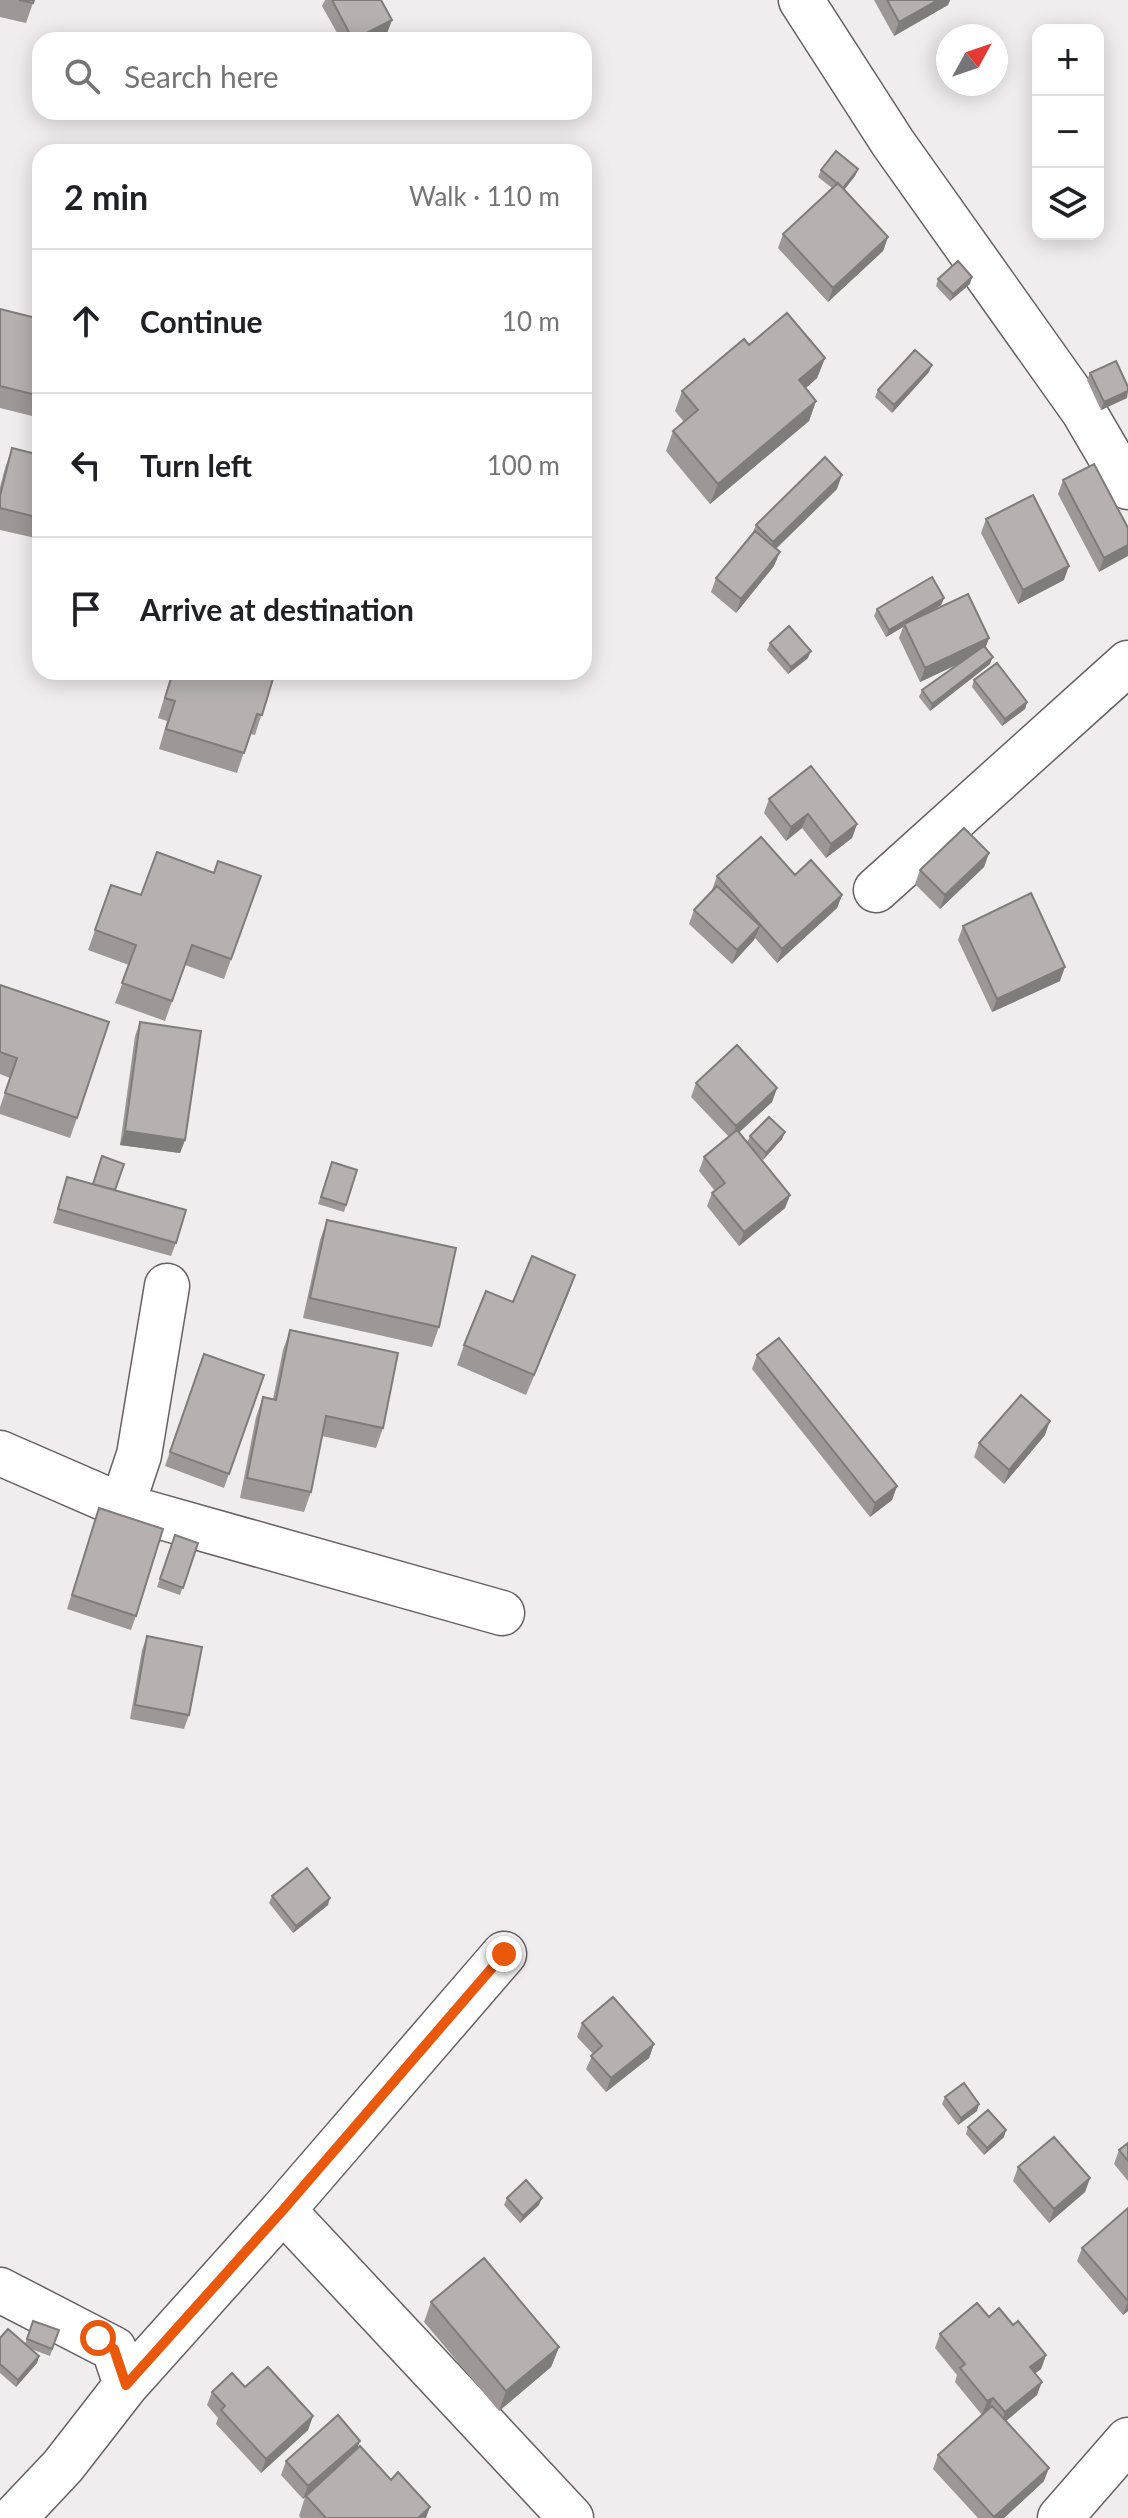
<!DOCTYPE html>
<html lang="en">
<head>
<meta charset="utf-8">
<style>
	:root { --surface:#fff; --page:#f6f6f6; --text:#202124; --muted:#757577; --line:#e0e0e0 }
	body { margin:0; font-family:Lato,sans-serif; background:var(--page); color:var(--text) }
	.controls { position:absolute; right:24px; top:24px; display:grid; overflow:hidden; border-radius:16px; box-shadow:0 4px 20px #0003 }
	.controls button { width:72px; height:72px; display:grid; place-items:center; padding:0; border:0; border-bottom:2px solid var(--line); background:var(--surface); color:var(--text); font:40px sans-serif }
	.compass { position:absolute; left:936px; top:24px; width:72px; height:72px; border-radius:50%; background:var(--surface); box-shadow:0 4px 20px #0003; rotate:50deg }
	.stop { position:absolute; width:24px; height:24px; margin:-18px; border:6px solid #ea580c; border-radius:50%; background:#fff }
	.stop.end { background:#ea580c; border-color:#fff; box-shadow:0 2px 8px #0008 }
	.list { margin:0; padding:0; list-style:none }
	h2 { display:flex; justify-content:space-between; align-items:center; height:104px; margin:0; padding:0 32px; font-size:34px }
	h2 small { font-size:26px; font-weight:400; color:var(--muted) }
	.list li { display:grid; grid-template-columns:52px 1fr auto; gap:24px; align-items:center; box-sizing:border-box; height:144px; padding:0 32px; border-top:2px solid var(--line) }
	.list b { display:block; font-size:30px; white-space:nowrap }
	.list em { font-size:26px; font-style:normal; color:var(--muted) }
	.icon { flex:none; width:44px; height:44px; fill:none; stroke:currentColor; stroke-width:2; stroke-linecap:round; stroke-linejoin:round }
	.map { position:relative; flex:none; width:1128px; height:2518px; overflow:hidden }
	.search { position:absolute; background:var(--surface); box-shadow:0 4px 20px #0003; left:32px; top:32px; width:560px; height:88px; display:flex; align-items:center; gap:20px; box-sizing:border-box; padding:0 28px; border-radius:24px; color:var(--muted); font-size:30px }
	.panel { position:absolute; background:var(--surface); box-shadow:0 4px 20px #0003; left:32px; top:144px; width:560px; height:536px; border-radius:24px }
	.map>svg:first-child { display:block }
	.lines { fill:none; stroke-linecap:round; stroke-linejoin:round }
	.minor-casing { stroke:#666162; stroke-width:47 }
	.minor { stroke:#fff; stroke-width:44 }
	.wall { fill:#9d9897 }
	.shaded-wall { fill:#7f7c7b }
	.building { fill:#b6b1b0; stroke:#7f7c7b; stroke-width:2 }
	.route { stroke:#ea580c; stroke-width:10 }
</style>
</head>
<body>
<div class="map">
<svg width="1128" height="2518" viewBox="0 0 1128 2518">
	<rect width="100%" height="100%" fill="#f1eced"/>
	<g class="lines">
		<defs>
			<path id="minor" d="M801,0L893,143L1084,412L1128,487
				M876,890L1128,663
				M0,1453L122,1506L502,1613
				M122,1506L139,1455L167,1286
				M283,2210L504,1954
				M0,2290L114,2349L126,2385L63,2466L14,2518
				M126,2385L283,2210L571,2518
				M1060,2518L1128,2440"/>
		</defs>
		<!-- minor casing -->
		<use href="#minor" class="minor-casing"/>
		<!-- minor -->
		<use href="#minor" class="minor"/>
	</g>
	<!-- wall -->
	<path class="wall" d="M0,0H34L26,23L0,17Z
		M325,0H381L392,20L387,33L375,40H341L322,6Z
		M874,0H950L948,5L894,36Z
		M858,169L855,176L844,190L888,237L883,251L828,302L778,248L783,234L832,188L818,177L821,170Z
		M938,279L970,284L950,301L936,286Z
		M0,309L40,319V418L0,408Z
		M749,345L825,358L817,378L806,388L816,401L809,421L710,504L666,451L673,431L684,422L675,411L682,391Z
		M929,372L892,413L875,397L878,390Z
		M1090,373L1127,398L1101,410L1087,380Z
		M12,448L40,455V539L0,530V487L5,468Z
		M1063,480L1128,528L1099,572L1058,494Z
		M837,489L776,549L774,566L736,613L711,592L716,578L752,534L756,525Z
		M986,519L1064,580L1018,604L981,533Z
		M944,598L941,605L928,613L989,638L985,648L990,664L930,711L919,697L922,690L958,664L920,682L899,638L903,627L886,637L874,616L877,609Z
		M770,643L808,658L788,674L767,650Z
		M172,672H275L255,735L250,734L237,773L159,749L167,721L158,718Z
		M974,680L1027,702L1025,709L1002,726L972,687Z
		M769,799L857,824L852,838L826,858L802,828L786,841L764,813Z
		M989,853L984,867L940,909L915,884L920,870Z
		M214,873L261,876L224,979L185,965L165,1021L115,1003L129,965L88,950L111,885L141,895Z
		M795,875L842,895L837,908L777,963L755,938L732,964L689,924L694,910L712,890L717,876Z
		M963,926L1060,981L992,1012L958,940Z
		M0,985L77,1118L70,1138L0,1114V1107L10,1078L0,1074Z
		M140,1022L185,1140L180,1153L120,1145L135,1036Z
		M696,1083L777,1088L772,1102L739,1132L747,1143L750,1136L785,1132L782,1139L763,1160L753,1150L790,1195L785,1208L739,1246L707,1206L712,1193L715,1191L699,1171L704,1157L729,1137L691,1097Z
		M332,1162L357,1170L344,1212L318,1204Z
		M67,1177L115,1190L176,1243L171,1256L53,1223Z
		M327,1220L439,1327L432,1347L303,1318L320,1240Z
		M575,1275L526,1395L457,1365L464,1345L513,1302Z
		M290,1330L383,1428L376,1448L322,1436L311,1492L304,1512L240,1498L256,1417L263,1397L273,1399L283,1350Z
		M204,1354L264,1375L224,1488L165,1466Z
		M757,1355L897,1486L892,1500L870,1517L752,1369Z
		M1045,1435L1004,1484L974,1457L979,1443Z
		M99,1508L136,1616L131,1630L67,1609Z
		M175,1535L198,1543L180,1595L157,1587Z
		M147,1636L189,1715L184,1729L130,1719L142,1650Z
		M272,1896L328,1905L293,1933L269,1903Z
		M582,2023L654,2044L649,2058L606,2092L586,2069L593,2054L577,2037Z
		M945,2097L977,2111L958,2125L942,2104Z
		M968,2127L1004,2137L984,2155L966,2134Z
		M1128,2143V2181L1114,2164L1119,2150Z
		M1018,2167L1090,2178L1085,2192L1049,2223L1013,2181Z
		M507,2198L539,2205L520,2223L504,2205Z
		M1128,2208V2311L1123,2315L1077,2261L1082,2248Z
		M431,2302L559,2347L551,2367L499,2411L424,2322Z
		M989,2317L1013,2325L1046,2355L1041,2369L1035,2373L1037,2395L1006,2421L1044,2481L1004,2518H978L933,2469L938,2455L982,2415L955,2382L957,2375L935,2348L940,2334Z
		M33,2321L59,2330L50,2356L31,2349L39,2356L37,2363L16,2387L0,2373V2338L25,2344Z
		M245,2387L313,2416L308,2430L261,2473L216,2424L218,2418L207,2405L212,2392Z
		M358,2447L391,2480L426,2518H301L299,2516L305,2497L303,2499L281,2475L286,2461Z"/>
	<!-- shaded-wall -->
	<path class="shaded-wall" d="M938,0H950L948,5L894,36L899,22Z
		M392,20L387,33L375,40H355Z
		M858,169L855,176L840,195L843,188Z
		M888,237L883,251L828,302L833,288Z
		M972,277L970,284L950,301L953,294Z
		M825,358L817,378L792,400L799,380Z
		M932,365L929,372L892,413L894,405Z
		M1128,391L1127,398L1101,410L1104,402Z
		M816,401L809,421L710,504L718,484Z
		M842,475L837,489L768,556L773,542Z
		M1128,545V556L1099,572L1104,558Z
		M780,552L774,566L736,613L741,599Z
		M1069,566L1064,580L1018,604L1023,590Z
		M944,598L941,605L905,626L904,624L903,627L886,637L889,630Z
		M989,638L984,652L920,682L925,668Z
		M811,651L808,658L788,674L791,667Z
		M993,657L990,664L930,711L932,704Z
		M1027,702L1025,709L1002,726L1005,719Z
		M808,814L802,828L786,841L791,827Z
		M857,824L852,838L826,858L831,844Z
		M989,853L984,867L940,909L945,895Z
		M842,895L837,908L777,963L782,949Z
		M760,926L754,940L732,964L737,950Z
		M1065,967L1060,981L992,1012L997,999Z
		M777,1088L772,1102L731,1140L736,1126Z
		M125,1131L185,1140L180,1153L120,1145Z
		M785,1132L782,1139L763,1160L766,1153Z
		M790,1195L785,1208L739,1246L744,1232Z
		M575,1275L568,1295L526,1395L534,1375Z
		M1050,1421L1045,1435L1004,1484L1009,1470Z
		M897,1486L892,1500L870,1517L875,1503Z
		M330,1898L328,1905L293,1933L296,1926Z
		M654,2044L649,2058L606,2092L611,2078Z
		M979,2104L977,2111L958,2125L961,2118Z
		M1006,2130L1004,2137L984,2155L987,2148Z
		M1090,2178L1085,2192L1049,2223L1054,2209Z
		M542,2198L539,2205L520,2223L523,2216Z
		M1128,2301V2311L1123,2315Z
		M559,2347L551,2367L499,2411L506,2391Z
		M1046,2355L1041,2369L1025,2381L1030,2367Z
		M39,2356L37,2363L16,2387L18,2380Z
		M1042,2382L1037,2395L1000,2426L1005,2412Z
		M993,2398L988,2412L982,2415L987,2401Z
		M313,2416L308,2430L261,2473L266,2459Z
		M360,2441L355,2455L303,2499L308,2486Z
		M1049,2468L1044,2481L1004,2518H994Z
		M430,2507L426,2518H418Z"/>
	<!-- building -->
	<path class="building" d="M19,0H34L33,3Z
		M332,0H381L392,20L353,40Z
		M887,0H938L899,22Z
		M836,151L858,169L843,188L821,170Z
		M838,183L888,237L833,288L783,234Z
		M958,261L972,277L953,294L938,279Z
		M0,309L40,319V396L0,386Z
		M787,313L825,358L799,380L816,401L718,484L673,431L698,410L682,391L744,339L749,345Z
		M915,350L932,365L894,405L878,390Z
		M1116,361L1128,387V391L1104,402L1090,373Z
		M12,448L40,455V518L0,508V496Z
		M825,457L842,475L773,542L756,525Z
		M1094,464L1128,528V545L1104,558L1063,480Z
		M1033,495L1069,566L1023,590L986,519Z
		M755,531L780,552L741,599L716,578Z
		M932,577L944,598L889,630L877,609Z
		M968,594L989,638L925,668L904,624Z
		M789,626L811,651L791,667L770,643Z
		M984,646L993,657L932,704L922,690Z
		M997,663L1027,702L1005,719L974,680Z
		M173,672H275L262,715L257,714L244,753L166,729L175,701L165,698Z
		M811,766L857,824L831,844L808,814L791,827L769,799Z
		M964,828L989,853L945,895L920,870Z
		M761,837L795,875L811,860L842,895L782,949L717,876Z
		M157,852L214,873L218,861L261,876L231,959L192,945L172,1001L122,983L136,945L95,930L111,885L141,895Z
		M717,886L760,926L737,950L694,910Z
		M1031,893L1065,967L997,999L963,926Z
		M0,985L109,1022L77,1118L5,1093L17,1058L0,1052Z
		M140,1022L201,1031L185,1140L125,1131Z
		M737,1045L777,1088L736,1126L696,1083Z
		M769,1117L785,1132L766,1153L750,1136Z
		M737,1130L790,1195L744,1232L712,1193L725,1183L704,1157Z
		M102,1156L124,1164L115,1190L93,1184Z
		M332,1162L357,1170L346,1205L321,1197Z
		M67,1177L186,1210L176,1243L58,1209Z
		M327,1220L456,1248L439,1327L310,1298Z
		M532,1256L575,1275L534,1375L464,1345L486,1291L513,1302Z
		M290,1330L398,1353L383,1428L326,1416L311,1492L247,1478L263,1397L276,1400Z
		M779,1338L897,1486L875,1503L757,1355Z
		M204,1354L264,1375L229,1474L170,1452Z
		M1021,1395L1050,1421L1009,1470L979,1443Z
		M99,1508L163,1529L136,1616L72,1595Z
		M175,1535L198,1543L183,1588L160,1579Z
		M147,1636L202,1647L189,1715L135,1705Z
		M307,1868L330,1898L296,1926L272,1896Z
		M613,1997L654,2044L611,2078L591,2056L602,2046L582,2023Z
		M964,2083L979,2104L961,2118L945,2097Z
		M988,2110L1006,2130L987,2148L968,2127Z
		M1054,2137L1090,2178L1054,2209L1018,2167Z
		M1128,2143V2161L1119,2150Z
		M526,2180L542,2198L523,2216L507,2198Z
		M1128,2208V2301L1082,2248Z
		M484,2258L559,2347L506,2391L431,2302Z
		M977,2303L989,2317L999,2308L1013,2325L1018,2321L1046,2355L1030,2367L1042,2382L1005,2412L993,2398L987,2401L960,2368L965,2364L940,2334Z
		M33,2321L59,2330L52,2349L27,2339Z
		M8,2329L39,2356L18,2380L0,2364V2338Z
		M268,2367L313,2416L266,2459L221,2410L225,2406L212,2392L232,2373L245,2387Z
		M992,2406L1049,2468L994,2517L938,2455Z
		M338,2415L360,2441L308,2486L286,2461Z
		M360,2446L391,2480L398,2472L430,2507L418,2518H326L306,2496Z"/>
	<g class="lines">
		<!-- route -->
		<path class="route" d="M98,2338L114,2349L126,2385L283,2210L504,1954"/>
	</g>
</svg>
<div class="controls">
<button>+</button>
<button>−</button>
<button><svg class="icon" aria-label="layers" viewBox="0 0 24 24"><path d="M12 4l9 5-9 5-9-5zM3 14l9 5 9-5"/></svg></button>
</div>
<svg class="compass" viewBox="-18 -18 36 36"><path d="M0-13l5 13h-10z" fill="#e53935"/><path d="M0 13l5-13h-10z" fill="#757577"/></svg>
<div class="stop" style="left:98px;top:2338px"></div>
<div class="stop end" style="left:504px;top:1954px"></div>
<div class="search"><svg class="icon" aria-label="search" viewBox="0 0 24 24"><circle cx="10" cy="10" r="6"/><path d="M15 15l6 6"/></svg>Search here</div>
<section class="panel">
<h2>2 min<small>Walk · 110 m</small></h2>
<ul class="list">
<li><svg class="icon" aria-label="ahead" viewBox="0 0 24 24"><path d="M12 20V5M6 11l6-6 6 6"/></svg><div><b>Continue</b></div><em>10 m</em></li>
<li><svg class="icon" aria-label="left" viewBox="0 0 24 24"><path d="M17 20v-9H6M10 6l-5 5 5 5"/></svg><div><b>Turn left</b></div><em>100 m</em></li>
<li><svg class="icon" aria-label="arrive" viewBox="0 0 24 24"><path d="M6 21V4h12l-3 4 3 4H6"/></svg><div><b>Arrive at destination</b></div></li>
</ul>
</section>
</div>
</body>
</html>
